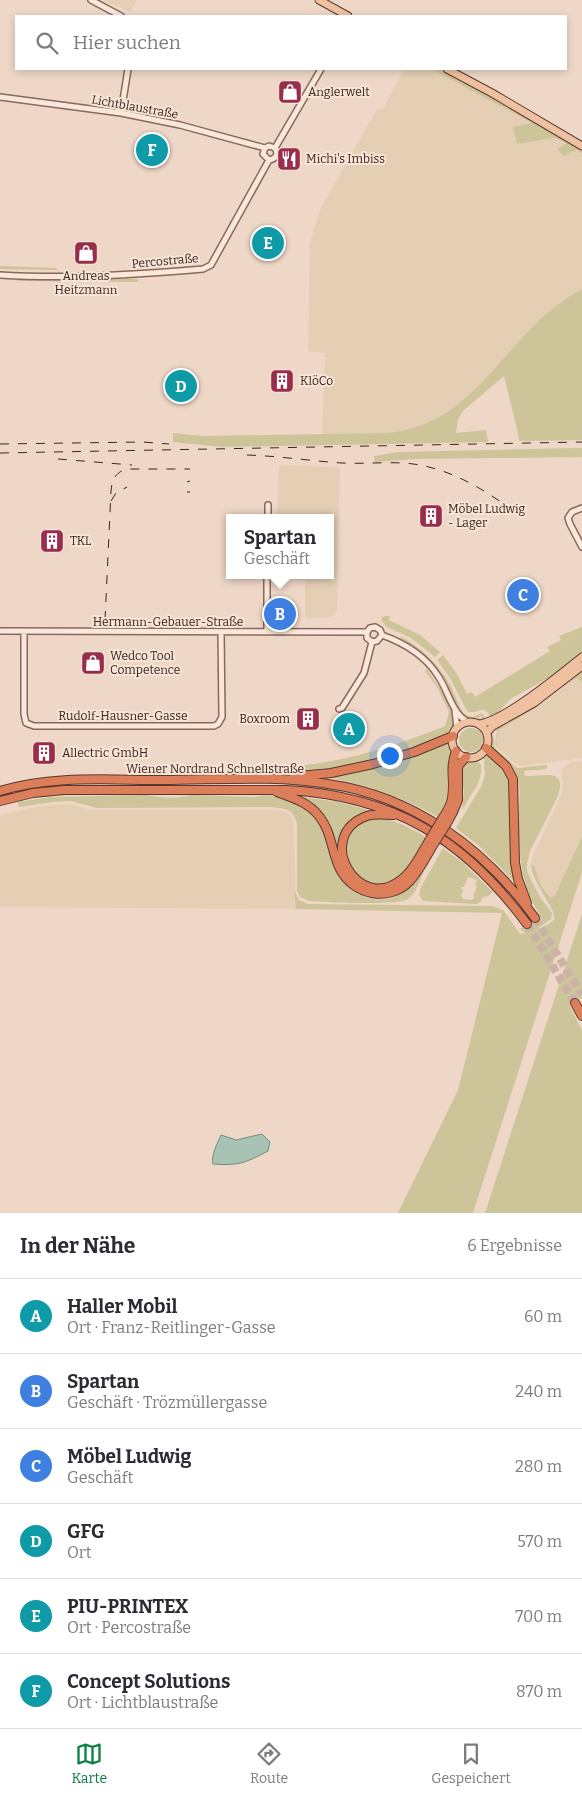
<!DOCTYPE html>
<html lang="de">
<head>
<meta charset="utf-8">
<style>
	:root { --surface:#fff; --page:#f2f2f3; --text:#2b2b33; --muted:#7c7c81; --line:#e1e1e2; --accent:#0b8043 }
	body { margin:0; font-family:Bitter,serif; background:var(--page); color:var(--text) }
	.you { position:absolute; left:389px; top:755px; width:18px; height:18px; margin:-12px; border:4px solid #fff; border-radius:50%; background:#1a73e8; box-shadow:0 0 0 8px #1a73e833 }
	.badge { display:grid; place-items:center; width:32px; height:32px; border-radius:50%; background:var(--accent); color:#fff; font-size:16px; font-weight:700 }
	.pin { position:absolute; translate:-50% -50%; border:2px solid #fff; box-shadow:0 1px 5px #0006 }
	.popup { position:absolute; left:226px; top:514px; width:108px; height:65px; box-sizing:border-box; display:grid; place-content:center; border-radius:0px; background:var(--surface); filter:drop-shadow(0 1px 4px #0005); font-size:16px; white-space:nowrap; color:var(--muted) }
	.popup b { font-size:19px; color:var(--text) }
	.popup::after { content:''; position:absolute; left:50%; top:100%; margin-left:-10px; border:10px solid transparent; border-top-color:var(--surface) }
	.list { margin:0; padding:0; list-style:none }
	h2 { display:flex; justify-content:space-between; align-items:center; height:65px; margin:0; padding:0 20px; font-size:21px }
	h2 small { font-size:16px; font-weight:400; color:var(--muted) }
	.list li { display:grid; grid-template-columns:32px 1fr auto; gap:15px; align-items:center; box-sizing:border-box; height:75px; padding:0 20px; border-top:1px solid var(--line) }
	.list b { display:block; font-size:19px; white-space:nowrap }
	.list p { margin:0; font-size:16px; white-space:nowrap; color:var(--muted) }
	.list em { font-size:16px; font-style:normal; color:var(--muted) }
	.icon { flex:none; width:28px; height:28px; fill:none; stroke:currentColor; stroke-width:2; stroke-linecap:round; stroke-linejoin:round }
	.map { position:relative; flex:none; width:582px; height:1213px; overflow:hidden }
	.search { position:absolute; background:var(--surface); box-shadow:0 2px 8px #0003; left:15px; right:15px; top:15px; height:55px; display:flex; align-items:center; gap:12px; box-sizing:border-box; padding:0 18px; border-radius:0px; color:var(--muted); font-size:19px }
	.sheet { height:515px; background:var(--surface) }
	nav { display:flex; justify-content:space-around; align-items:center; box-sizing:border-box; height:70px; border-top:1px solid var(--line); background:var(--surface); font-size:14px; color:var(--muted) }
	nav a { display:grid; justify-items:center; gap:2px }
	nav .on { color:var(--accent) }
	.map>svg:first-child { display:block }
	.farmland { fill:#e4cfb4 }
	.green { fill:#cdc49a; fill-rule:evenodd }
	.water { fill:#a8c2b3; stroke:#6e917f }
	.lines { fill:none; stroke-linecap:round; stroke-linejoin:round }
	.highway-tunnel { stroke:#cab3a6; stroke-width:8; stroke-dasharray:8 4; stroke-linecap:butt }
	.minor-casing { stroke:#8a685c; stroke-width:8 }
	.major-casing { stroke:#583830; stroke-width:9 }
	.highway-casing { stroke:#583830; stroke-width:10 }
	.minor { stroke:#f9e7da; stroke-width:5 }
	.major { stroke:#f0c1a0; stroke-width:7 }
	.highway { stroke:#dc7e59; stroke-width:8 }
	.rail { stroke:#3a2520; stroke-width:1; stroke-dasharray:9 9; stroke-linecap:butt }
	.highway-bridge-casing { stroke:#583830; stroke-width:10; stroke-linecap:butt }
	.highway-bridge { stroke:#dc7e59; stroke-width:8 }
	.labels { text-anchor:middle; stroke-width:4; stroke-linejoin:round; paint-order:stroke }
	.poi-label { font-size:12px; fill:#3a2520; stroke:#f6e4d6; text-anchor:start }
	.street-label { font-size:12px; fill:#3a2520; stroke:#f6e4d6 }
</style>
</head>
<body>
<div class="map">
<svg width="582" height="1213" viewBox="0 0 582 1213">
	<rect width="100%" height="100%" fill="#eed7c7"/>
	<!-- farmland -->
	<path class="farmland" d="M103,0H137L130,12Z
		M404,69H431L533,123L517,144L554,138L566,144L558,148L560,152L576,150L582,153V289L562,301L544,316L473,393L436,419L419,427L393,433L322,434L325,353L308,351L310,244L315,225L321,208L377,109H383Z
		M279,465L340,467L337,611L332,617L305,618V575H330V518H277Z
		M577,678L582,682V758L520,766L512,761L499,749L496,739L499,730L539,705L570,681Z
		M582,761V836L555,895L551,899L536,875L535,867L531,864L532,858L562,793L563,783L561,770L571,762Z
		M62,804L74,805L91,810H278L287,812L292,817L294,824L296,909L0,907V815L36,807Z"/>
	<!-- green -->
	<path class="green" d="M431,69H439C487,95 537,120 582,151V153L576,150L564,156L558,150V148L566,143L554,138L517,144L513,127L532,123Z
		M0,266L57,268V270L0,269Z
		M19,279H138V282L16,281Z
		M582,289V440L519,441L518,433L504,376L464,410L458,419L456,433L486,430L488,442L221,447L173,442V433L203,436L384,433C453,430 490,371 533,326C548,312 564,299 582,289Z
		M582,448V457L416,459L375,462L374,456L399,452Z
		M385,616H390L389,620L420,635L440,652L435,657L411,638L387,627L381,620L382,617Z
		M582,627V653L559,672L512,698C504,704 500,713 491,718C482,701 479,716 467,711L450,678L437,660L443,655L457,674L467,694L472,692L475,697L550,651L547,647L561,640L559,636Z
		M402,637C423,649 439,665 451,686C455,695 459,706 464,714L472,717L482,713L487,720L483,721L481,716L479,717L481,721C477,720 470,719 466,717C455,709 451,691 445,680C434,662 418,649 400,638Z
		M427,669L443,693L444,692L455,720L454,727L448,735L394,755L329,770L325,768L307,770L297,773L246,772L195,774L196,770C229,769 263,769 296,766C345,762 399,745 445,726L449,712L437,687L425,671Z
		M582,670V682L577,678L570,681L539,705L499,730L496,739L498,749C492,740 499,735 496,727L512,720L537,705Z
		M459 740a12 12 0 1 1 24 0a12 12 0 1 1-24 0Z
		M493,731L495,748L517,768L547,765V768C540,771 532,769 524,771L525,776C543,777 569,766 557,798L530,851L527,864V871L532,882L540,897L552,913L551,919L537,929C543,927 551,924 554,919C558,912 531,881 531,864L535,867C537,879 543,890 551,898L555,895L582,836V871L579,882L473,1213H398L458,1090L502,913L296,909L294,890L299,900L308,904L492,906L503,910L520,934L525,933L520,929L540,915C519,882 519,852 519,814C519,803 521,791 518,780C513,761 499,761 492,748Z
		M449,742C452,753 449,755 448,766C445,787 452,798 438,817C402,797 366,784 325,777L416,755Z
		M487,754L504,767L510,777L514,877L512,879L478,845L456,828L482,785L485,775L484,757Z
		M477,760L481,765V773L478,784L462,810L464,789L463,787L462,767L466,762Z
		M146,795C162,798 177,799 192,795L255,797C286,790 319,810 328,840C331,850 331,860 336,870C346,894 375,907 400,895C410,889 416,878 424,872C420,880 416,894 408,899C398,906 325,902 309,901L300,897L297,890V824C293,807 284,809 270,807L97,808L71,801L52,802L19,807L18,802L50,797Z
		M304,797L339,802L376,812L357,818L340,851H337L333,837L303,799Z
		M375,818C394,818 410,828 426,837C419,849 412,867 401,876C357,911 317,831 375,818Z
		M443,848L463,863L493,892L488,896L482,898L481,901L477,904L423,901L419,895L421,887ZM468,877L477,880L475,885L477,887L473,896L475,897L472,900L463,899L461,896L463,890L461,889V887H464Z
		M582,914V998L569,1005L582,1030V1213H485Z"/>
	<!-- water -->
	<path class="water" d="M262,1134L270,1142L268,1151C245,1163 239,1166 213,1164C211,1155 217,1144 221,1135L236,1140Z"/>
	<g class="lines">
		<!-- highway-tunnel -->
		<path class="highway-tunnel" d="M535,918L582,995
			M527,924L575,1003"/>
		<defs>
			<path id="minor" d="M91,0L121,16
				M0,97L121,113L180,125L265,148L269,146L275,148
				M121,113L128,69
				M265,148L263,154L269,160C276,159 279,154 275,148
				M275,148L321,69
				M0,275C67,279 136,275 203,269L211,265L269,160
				M582,508L572,512L568,518L570,524L582,547
				M268,518V505
				M0,631L367,632L370,628L375,627L380,630L382,635C404,643 425,655 438,676C448,690 452,714 468,722
				M24,632V714L26,723L34,726H214L218,724L222,717L221,632
				M267,632V575
				M367,632V638L372,642L377,641L382,635
				M339,709L342,708L364,673L372,642
				M455,711L457,728"/>
			<path id="major" d="M319,0L348,16
				M447,69L492,93L582,146
				M452 740a18 18 0 1 1 36 0a18 18 0 1 1-36 0Z
				M480,724C507,719 559,675 582,657
				M487,732L493,726L534,703L582,666"/>
			<path id="highway" d="M486,748L506,766L513,779L515,863L518,879L527,903
				M293,778L298,776L331,773L373,764L414,752L453,736
				M0,791C52,775 108,780 162,780C217,780 274,775 328,784C414,796 485,849 535,918
				M277,792C293,798 308,802 319,816C332,832 331,851 340,869C353,895 389,903 410,881C420,870 427,855 435,842
				M0,801L33,793L64,790H287C394,796 464,839 527,924
				M394,815C385,815 376,813 367,816C313,835 357,914 401,880C414,870 422,852 430,839
				M442,819C446,813 451,806 452,798C455,780 449,770 456,751
				M447,823L453,812L458,800V766L466,757
				M575,1003L582,1016"/>
		</defs>
		<!-- minor casing -->
		<use href="#minor" class="minor-casing"/>
		<!-- major casing -->
		<use href="#major" class="major-casing"/>
		<!-- highway casing -->
		<use href="#highway" class="highway-casing"/>
		<!-- minor -->
		<use href="#minor" class="minor"/>
		<!-- major -->
		<use href="#major" class="major"/>
		<!-- highway -->
		<use href="#highway" class="highway"/>
		<!-- rail -->
		<path class="rail" d="M0,444L143,442L169,444
			M0,453L582,442
			M247,455C279,456 311,461 342,463C363,464 383,462 404,463C448,466 486,490 520,516
			M58,459L132,465
			M187,482L190,481
			M187,492H190
			M111,501L116,493L127,487
			M105,620L111,491C112,480 115,473 126,469H190"/>
		<defs>
			<path id="highway-bridge" d="M430,839L442,819
				M435,842L447,823"/>
		</defs>
		<!-- highway-bridge casing -->
		<use href="#highway-bridge" class="highway-bridge-casing"/>
		<!-- highway-bridge -->
		<use href="#highway-bridge" class="highway-bridge"/>
	</g>
	<!-- icons -->
	<defs>
		<symbol id="shop-square" viewBox="-11 -11 22 22"><rect x="-9" y="-9" width="18" height="18" rx="4" fill="#992d4c" stroke="#f6e4d6"/><path d="M-5-2.5h2.3a2.7 3.5 0 0 1 5.4 0H5L5.5 6h-11ZM-1.5-2.5h3a1.5 2.3 0 0 0-3 0Z" fill="#fff"/></symbol>
		<symbol id="restaurant-square" viewBox="-11 -11 22 22"><rect x="-9" y="-9" width="18" height="18" rx="4" fill="#992d4c" stroke="#f6e4d6"/><path d="M-5-6h1v4h1v-4h1v4h1v-4h1v5L-1.5 .5V6h-2V.5L-5-1ZM5-6V6H3V1.5H1.5Q1.5-4 5-6Z" fill="#fff"/></symbol>
		<symbol id="building-square" viewBox="-11 -11 22 22"><rect x="-9" y="-9" width="18" height="18" rx="4" fill="#992d4c" stroke="#f6e4d6"/><path d="M-4-6H4V6H1V3H-1V6H-4ZM-2.5-4.3h1.7v1.8h-1.7ZM.8-4.3h1.7v1.8H.8ZM-2.5-1h1.7V.8h-1.7ZM.8-1h1.7V.8H.8Z" fill="#fff"/></symbol>
	</defs>
	<g fill-rule="evenodd">
		<use href="#shop-square" x="276" y="78" width="28" height="28"/>
		<use href="#restaurant-square" x="275" y="145" width="28" height="28"/>
		<use href="#shop-square" x="72" y="239" width="28" height="28"/>
		<use href="#building-square" x="268" y="367" width="28" height="28"/>
		<use href="#building-square" x="417" y="502" width="28" height="28"/>
		<use href="#building-square" x="38" y="527" width="28" height="28"/>
		<use href="#shop-square" x="79" y="649" width="28" height="28"/>
		<use href="#building-square" x="294" y="705" width="28" height="28"/>
		<use href="#building-square" x="30" y="739" width="28" height="28"/>
	</g>
	<g class="labels">
		<!-- poi labels -->
		<g class="poi-label">
			<text x="308" y="96">Anglerwelt</text>
			<text x="306" y="163">Michi's Imbiss</text>
			<text x="86" y="280" text-anchor="middle">Andreas<tspan x="86" dy="14">Heitzmann</tspan></text>
			<text x="300" y="385">KlöCo</text>
			<text x="448" y="513">Möbel Ludwig<tspan x="448" dy="14">- Lager</tspan></text>
			<text x="70" y="545">TKL</text>
			<text x="110" y="660">Wedco Tool<tspan x="110" dy="14">Competence</tspan></text>
			<text x="290" y="723" text-anchor="end">Boxroom</text>
			<text x="62" y="757">Allectric GmbH</text>
		</g>
		<!-- street labels -->
		<g class="street-label">
			<text transform="translate(135 107) rotate(10)" y="4">Lichtblaustraße</text>
			<text transform="translate(165 261) rotate(-5)" y="4">Percostraße</text>
			<text x="168" y="626">Hermann-Gebauer-Straße</text>
			<text x="123" y="720">Rudolf-Hausner-Gasse</text>
			<text x="215" y="773">Wiener Nordrand Schnellstraße</text>
		</g>
	</g>
</svg>
<div class="you"></div>
<div class="pin badge" style="left:349px;top:729px;background:#0f9aa8">A</div>
<div class="pin badge" style="left:280px;top:614px;background:#3f7fe0">B</div>
<div class="popup"><b>Spartan</b>Geschäft</div>
<div class="pin badge" style="left:523px;top:595px;background:#3f7fe0">C</div>
<div class="pin badge" style="left:181px;top:386px;background:#0f9aa8">D</div>
<div class="pin badge" style="left:268px;top:243px;background:#0f9aa8">E</div>
<div class="pin badge" style="left:152px;top:150px;background:#0f9aa8">F</div>
<div class="search"><svg class="icon" aria-label="search" viewBox="0 0 24 24"><circle cx="10" cy="10" r="6"/><path d="M15 15l6 6"/></svg>Hier suchen</div>
</div>
<section class="sheet">
<h2>In der Nähe<small>6 Ergebnisse</small></h2>
<ul class="list">
<li><span class="badge" style="background:#0f9aa8">A</span><div><b>Haller Mobil</b><p>Ort · Franz-Reitlinger-Gasse</p></div><em>60 m</em></li>
<li><span class="badge" style="background:#3f7fe0">B</span><div><b>Spartan</b><p>Geschäft · Trözmüllergasse</p></div><em>240 m</em></li>
<li><span class="badge" style="background:#3f7fe0">C</span><div><b>Möbel Ludwig</b><p>Geschäft</p></div><em>280 m</em></li>
<li><span class="badge" style="background:#0f9aa8">D</span><div><b>GFG</b><p>Ort</p></div><em>570 m</em></li>
<li><span class="badge" style="background:#0f9aa8">E</span><div><b>PIU-PRINTEX</b><p>Ort · Percostraße</p></div><em>700 m</em></li>
<li><span class="badge" style="background:#0f9aa8">F</span><div><b>Concept Solutions</b><p>Ort · Lichtblaustraße</p></div><em>870 m</em></li>
</ul>
</section>
<nav>
<a class="on"><svg class="icon" aria-label="map" viewBox="0 0 24 24"><path d="M3 6l6-2 6 2 6-2v14l-6 2-6-2-6 2zM9 4v14M15 6v14"/></svg>Karte</a>
<a><svg class="icon" aria-label="directions" viewBox="0 0 24 24"><path d="M12 3l9 9-9 9-9-9zM9 14v-3h6M13 9l2 2-2 2"/></svg>Route</a>
<a><svg class="icon" aria-label="saved" viewBox="0 0 24 24"><path d="M7 4h10v16l-5-4-5 4z"/></svg>Gespeichert</a>
</nav>
</body>
</html>
